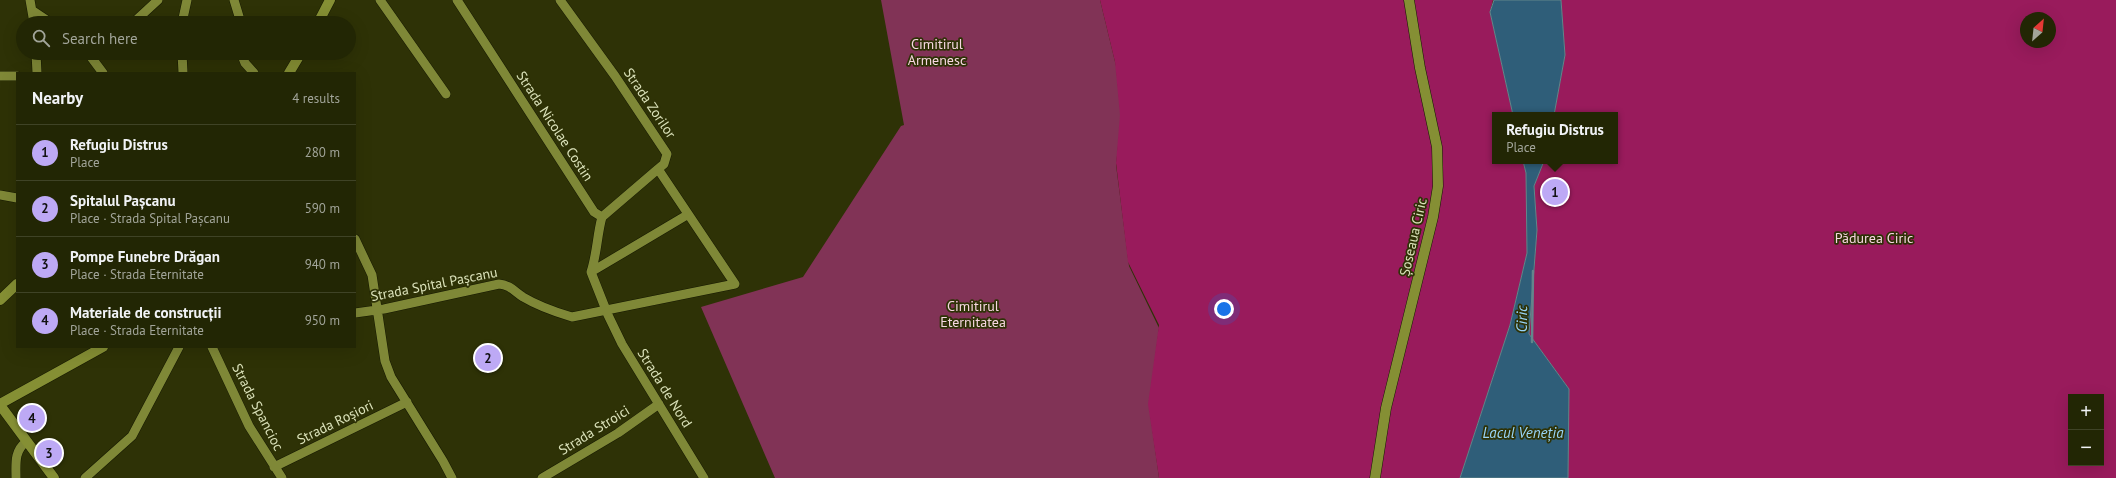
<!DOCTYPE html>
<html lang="en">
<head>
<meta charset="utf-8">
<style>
	:root { --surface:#222604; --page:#2e3213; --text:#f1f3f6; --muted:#a2a59a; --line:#3f4326; --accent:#bda9f5 }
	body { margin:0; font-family:"PT Sans",sans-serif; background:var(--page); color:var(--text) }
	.controls { position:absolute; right:12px; bottom:12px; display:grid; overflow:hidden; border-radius:0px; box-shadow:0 4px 16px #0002 }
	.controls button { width:36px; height:36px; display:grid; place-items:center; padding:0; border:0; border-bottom:1px solid var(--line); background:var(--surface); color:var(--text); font:20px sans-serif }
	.compass { position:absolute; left:2020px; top:12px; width:36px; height:36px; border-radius:50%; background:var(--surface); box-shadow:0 4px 16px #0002; rotate:27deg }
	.you { position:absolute; left:1224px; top:309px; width:14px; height:14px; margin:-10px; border:3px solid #fff; border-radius:50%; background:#1a73e8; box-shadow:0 0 0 6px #1a73e833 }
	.badge { display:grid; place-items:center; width:26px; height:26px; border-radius:50%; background:var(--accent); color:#111; font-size:13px; font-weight:700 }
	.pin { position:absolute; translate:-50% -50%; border:2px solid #fff; box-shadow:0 1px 4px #0006 }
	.popup { position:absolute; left:1492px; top:112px; width:126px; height:52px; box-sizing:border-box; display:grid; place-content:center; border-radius:0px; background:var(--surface); filter:drop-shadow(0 1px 3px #0005); font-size:13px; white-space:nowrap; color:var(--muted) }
	.popup b { font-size:15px; color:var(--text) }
	.popup::after { content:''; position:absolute; left:50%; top:100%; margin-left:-8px; border:8px solid transparent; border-top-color:var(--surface) }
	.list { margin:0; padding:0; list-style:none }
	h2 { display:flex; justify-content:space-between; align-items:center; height:52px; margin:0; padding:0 16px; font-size:17px }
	h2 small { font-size:13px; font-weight:400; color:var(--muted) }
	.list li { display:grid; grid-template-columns:26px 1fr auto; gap:12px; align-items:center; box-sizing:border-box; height:56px; padding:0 16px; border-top:1px solid var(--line) }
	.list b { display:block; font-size:15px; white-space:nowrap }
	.list p { margin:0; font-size:13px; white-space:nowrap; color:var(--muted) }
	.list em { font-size:13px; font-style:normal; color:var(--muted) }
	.icon { flex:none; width:22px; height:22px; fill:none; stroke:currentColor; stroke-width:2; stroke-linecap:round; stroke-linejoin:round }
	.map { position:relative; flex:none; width:2116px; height:478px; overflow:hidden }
	.search { position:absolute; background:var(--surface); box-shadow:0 4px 16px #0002; left:16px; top:16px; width:340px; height:44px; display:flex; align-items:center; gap:10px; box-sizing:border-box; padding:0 14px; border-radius:22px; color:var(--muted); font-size:15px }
	.panel { position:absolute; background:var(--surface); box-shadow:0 4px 16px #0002; left:16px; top:72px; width:340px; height:276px; border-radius:0px }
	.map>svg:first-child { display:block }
	.green { fill:#813356 }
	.forest { fill:#991b5c; fill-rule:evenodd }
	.water { fill:#2f5e79; stroke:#63868c }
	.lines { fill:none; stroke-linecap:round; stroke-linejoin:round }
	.stream { stroke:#63868c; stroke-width:2.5 }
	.street-casing { stroke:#161902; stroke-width:10 }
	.secondary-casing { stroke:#161902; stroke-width:11 }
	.street { stroke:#7f8837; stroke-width:9 }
	.secondary { stroke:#858f34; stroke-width:10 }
	.labels { text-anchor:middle; stroke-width:3.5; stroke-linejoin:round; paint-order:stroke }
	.park-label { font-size:14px; fill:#f8d7e2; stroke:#2e3206 }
	.street-label { font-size:14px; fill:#dbe2ba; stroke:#2e3206 }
	.water-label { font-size:15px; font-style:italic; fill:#99d5f9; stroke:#2e3206 }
</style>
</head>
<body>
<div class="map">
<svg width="2116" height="478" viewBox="0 0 2116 478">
	<rect width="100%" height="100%" fill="#2e3206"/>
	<!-- green -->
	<path class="green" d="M881,0H1100L1116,66L1121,118L1116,165L1129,266L1159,328L1149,405L1159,478H775L701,307L803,277L901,126L904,125Z"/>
	<!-- forest -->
	<path class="forest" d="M1100,0H1493L1490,12L1513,115H1495V161H1523L1526,173L1527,253L1510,325L1460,478H1159L1148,404L1159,325L1128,262L1116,163L1120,115L1115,62Z
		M1561,0H2116V478H1568L1569,389L1529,334L1537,230L1534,186L1544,161H1615V115H1554L1565,55ZM2026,18H2050V42H2026ZM2071,397H2101V463H2071Z"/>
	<!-- water -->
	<path class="water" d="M1494,0H1561L1565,55L1554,115H1513L1490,12Z
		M1523,161H1544L1534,186L1537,230L1529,334L1569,389L1568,478H1460L1510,325L1527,253L1526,173Z"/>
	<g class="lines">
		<!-- stream -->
		<path class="stream" d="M1532,342L1533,271"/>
		<defs>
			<path id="street" d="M30,0L34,23
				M234,0L241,23
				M380,0L446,94
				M457,0L594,212L602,217C597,235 597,254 591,272
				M33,11L51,23
				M133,23L158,0
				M182,23L187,0
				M36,53L37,73
				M88,53L103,73
				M182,53L183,73
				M241,53L245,63L254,73
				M0,76H17
				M0,195L17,198
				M602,217L658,169
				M355,239L372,275L385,361L391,377L443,461L452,478
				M591,272L608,315L622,344L704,478
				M591,272L687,215
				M355,313L384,309L499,284C510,285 514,291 523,297C538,306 555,312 572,317L735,284L658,169L664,164L667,154L615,76L560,0
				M212,347L249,426L282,478
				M274,467L407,402
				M16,478C16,464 14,451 26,442
				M85,478L132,436L179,347
				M542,478L618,433L659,404"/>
			<path id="secondary" d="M318,23L330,0
				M289,73L301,53
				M0,300L17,284
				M0,404L103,347
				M0,405L54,478
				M1375,478L1386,408L1433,217L1438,186L1437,147L1420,68L1409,0"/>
		</defs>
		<!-- street casing -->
		<use href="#street" class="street-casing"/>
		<!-- secondary casing -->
		<use href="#secondary" class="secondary-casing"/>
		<!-- street -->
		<use href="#street" class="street"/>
		<!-- secondary -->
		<use href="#secondary" class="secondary"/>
	</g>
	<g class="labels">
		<!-- park labels -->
		<g class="park-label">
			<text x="937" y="49">Cimitirul<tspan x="937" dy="16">Armenesc</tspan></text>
			<text x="1874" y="243">Pădurea Ciric</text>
			<text x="973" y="311">Cimitirul<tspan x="973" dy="16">Eternitatea</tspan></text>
		</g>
		<!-- street labels -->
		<g class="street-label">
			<text transform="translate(650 103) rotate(56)" y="5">Strada Zorilor</text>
			<text transform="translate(555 126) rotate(57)" y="5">Strada Nicolae Costin</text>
			<text transform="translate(1413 237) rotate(-77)" y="5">Șoseaua Ciric</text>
			<text transform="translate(434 284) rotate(-11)" y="5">Strada Spital Pașcanu</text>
			<text transform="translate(665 388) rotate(58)" y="5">Strada de Nord</text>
			<text transform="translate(258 407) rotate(63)" y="5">Strada Spancioc</text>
			<text transform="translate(335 422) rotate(-26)" y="5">Strada Roșiori</text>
			<text transform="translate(594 430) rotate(-32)" y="5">Strada Stroici</text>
		</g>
		<!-- water labels -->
		<g class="water-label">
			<text transform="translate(1522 319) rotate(-89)" y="5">Ciric</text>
			<text x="1523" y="438">Lacul Veneția</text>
		</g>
	</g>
</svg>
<div class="controls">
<button>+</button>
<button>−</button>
</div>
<svg class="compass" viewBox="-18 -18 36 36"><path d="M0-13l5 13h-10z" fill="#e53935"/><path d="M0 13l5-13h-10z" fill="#a2a59a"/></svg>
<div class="you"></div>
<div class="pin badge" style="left:1555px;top:192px">1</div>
<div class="popup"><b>Refugiu Distrus</b>Place</div>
<div class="pin badge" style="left:488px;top:358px">2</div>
<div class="pin badge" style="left:49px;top:453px">3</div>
<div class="pin badge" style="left:32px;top:418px">4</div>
<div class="search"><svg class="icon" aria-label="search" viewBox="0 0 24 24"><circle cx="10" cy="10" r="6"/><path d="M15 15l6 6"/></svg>Search here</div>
<section class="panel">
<h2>Nearby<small>4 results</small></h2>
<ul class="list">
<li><span class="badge">1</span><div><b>Refugiu Distrus</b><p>Place</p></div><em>280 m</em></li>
<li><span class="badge">2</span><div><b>Spitalul Pașcanu</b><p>Place · Strada Spital Pașcanu</p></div><em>590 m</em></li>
<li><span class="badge">3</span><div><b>Pompe Funebre Drăgan</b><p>Place · Strada Eternitate</p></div><em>940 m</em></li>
<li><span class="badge">4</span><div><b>Materiale de construcții</b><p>Place · Strada Eternitate</p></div><em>950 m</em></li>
</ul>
</section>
</div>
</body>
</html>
